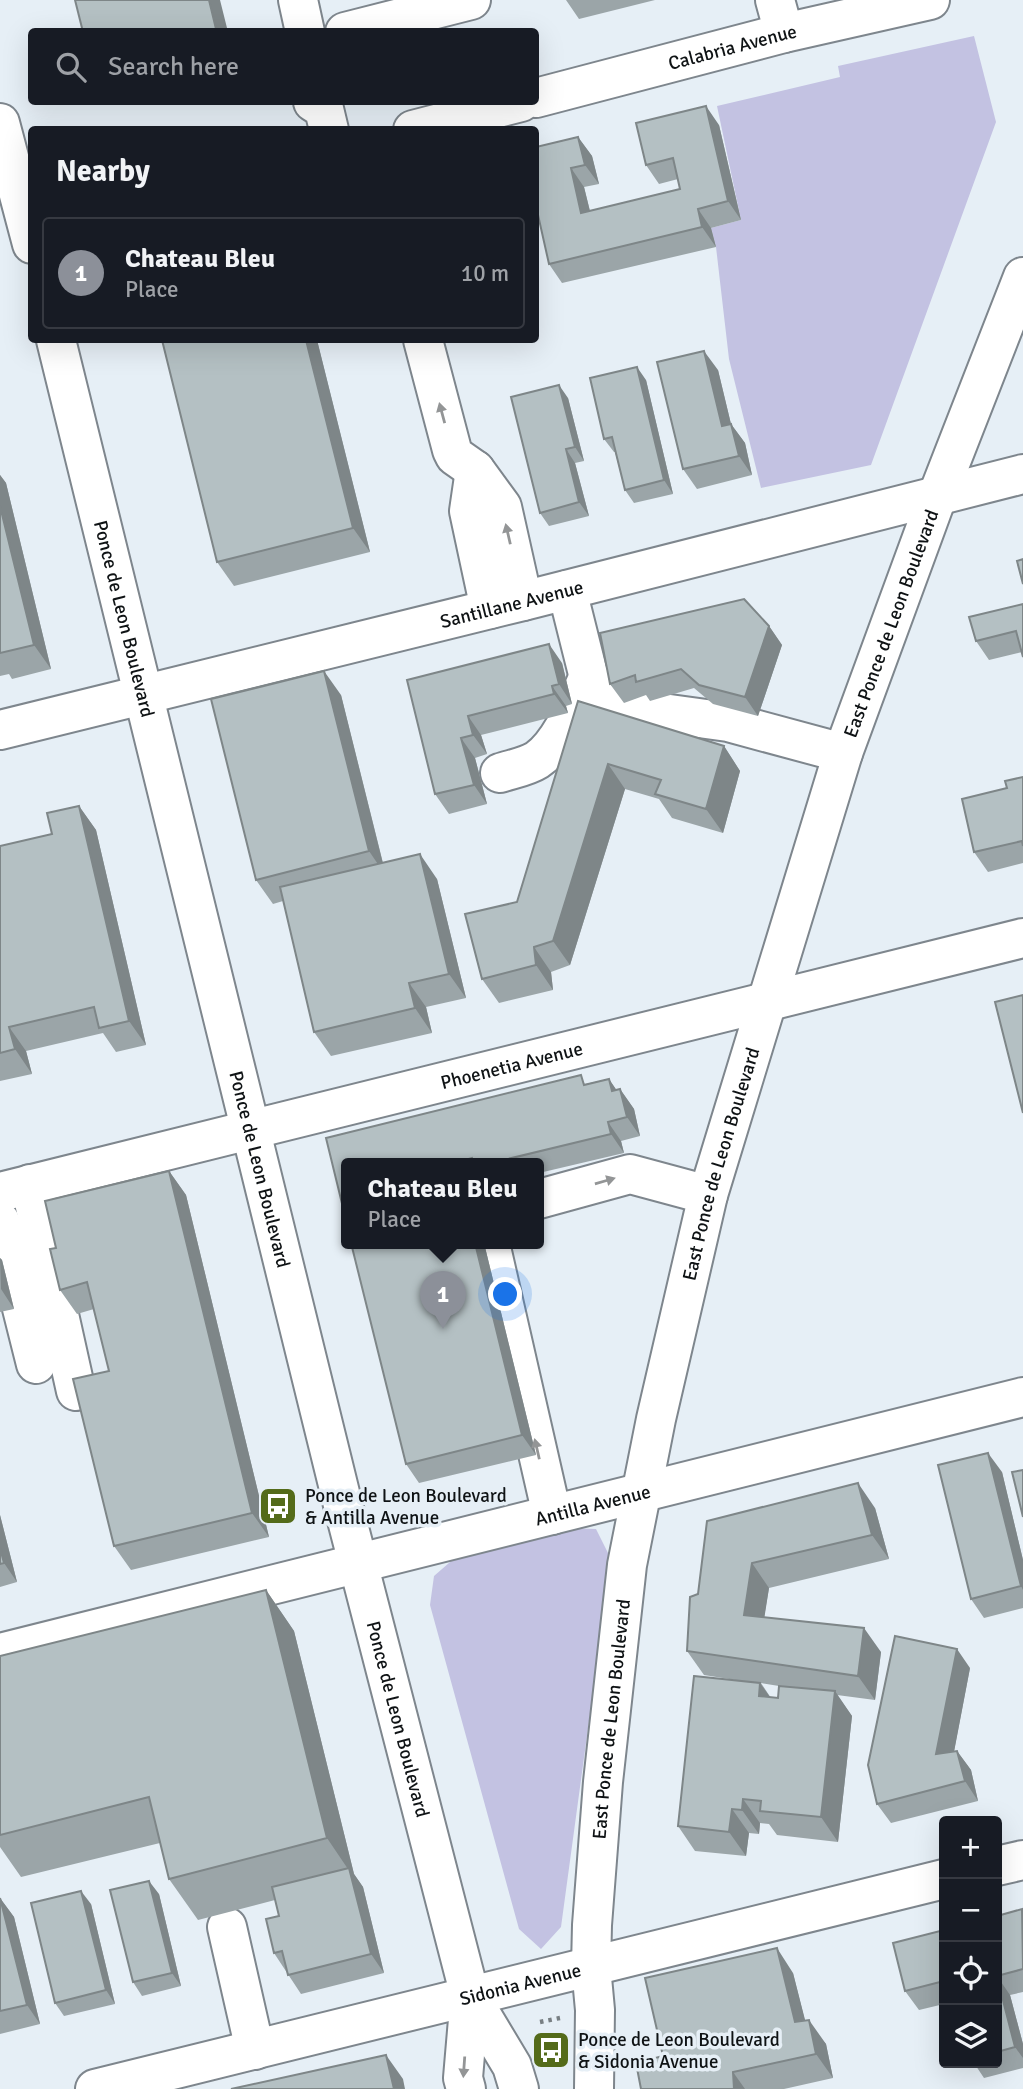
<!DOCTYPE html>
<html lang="en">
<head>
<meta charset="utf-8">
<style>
	:root { --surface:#171b24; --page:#20242c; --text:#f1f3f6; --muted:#9ea1a6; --line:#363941; --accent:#8c9099 }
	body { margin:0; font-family:Signika,sans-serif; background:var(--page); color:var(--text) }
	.controls { position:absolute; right:21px; bottom:21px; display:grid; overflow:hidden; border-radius:7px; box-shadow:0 7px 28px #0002 }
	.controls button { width:63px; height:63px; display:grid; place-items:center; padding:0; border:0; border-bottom:2px solid var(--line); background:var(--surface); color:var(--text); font:35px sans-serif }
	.you { position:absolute; left:506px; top:1295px; width:24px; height:24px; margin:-18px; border:5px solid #fff; border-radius:50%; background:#1a73e8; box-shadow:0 0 0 10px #1a73e833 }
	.badge { display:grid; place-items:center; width:46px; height:46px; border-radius:50%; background:var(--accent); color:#fff; font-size:23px; font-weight:700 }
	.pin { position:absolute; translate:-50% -58px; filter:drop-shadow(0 2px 4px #0008) }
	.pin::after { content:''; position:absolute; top:37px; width:24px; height:21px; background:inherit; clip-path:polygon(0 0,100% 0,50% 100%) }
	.popup { position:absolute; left:341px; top:1158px; width:203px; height:91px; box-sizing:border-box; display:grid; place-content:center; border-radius:7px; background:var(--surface); filter:drop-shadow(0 2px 5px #0005); font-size:23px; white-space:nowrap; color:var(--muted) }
	.popup b { font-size:26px; color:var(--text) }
	.popup::after { content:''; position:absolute; left:50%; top:100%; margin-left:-14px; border:14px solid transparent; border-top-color:var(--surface) }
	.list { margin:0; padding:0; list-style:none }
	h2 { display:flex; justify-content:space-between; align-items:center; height:91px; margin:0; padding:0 28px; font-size:30px }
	h2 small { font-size:23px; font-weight:400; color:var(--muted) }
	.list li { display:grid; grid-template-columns:46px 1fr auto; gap:21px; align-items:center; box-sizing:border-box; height:112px; margin:0 14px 14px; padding:0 14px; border:2px solid var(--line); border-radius:7px }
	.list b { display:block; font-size:26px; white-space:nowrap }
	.list p { margin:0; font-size:23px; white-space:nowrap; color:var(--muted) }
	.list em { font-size:23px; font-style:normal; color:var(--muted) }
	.icon { flex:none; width:38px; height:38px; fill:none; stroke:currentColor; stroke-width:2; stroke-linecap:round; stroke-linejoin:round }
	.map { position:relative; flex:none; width:1023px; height:2089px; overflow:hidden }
	.search { position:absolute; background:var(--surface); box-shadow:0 7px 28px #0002; left:28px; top:28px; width:511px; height:77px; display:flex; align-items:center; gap:18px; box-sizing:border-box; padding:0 24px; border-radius:7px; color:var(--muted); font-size:26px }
	.panel { position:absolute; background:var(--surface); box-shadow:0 7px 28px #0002; left:28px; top:126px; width:511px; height:217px; border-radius:7px }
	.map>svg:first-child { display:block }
	.green { fill:#c3c2e2 }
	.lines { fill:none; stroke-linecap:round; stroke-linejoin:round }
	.minor-casing { stroke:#7e868d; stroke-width:42 }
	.path { stroke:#787f83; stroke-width:4.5; stroke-dasharray:3.5 5; stroke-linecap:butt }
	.minor { stroke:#fff; stroke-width:38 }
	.wall { fill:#9ba5a8; fill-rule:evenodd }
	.shaded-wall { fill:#7e8688 }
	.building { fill:#b4c0c3; stroke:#7e8688; stroke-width:2 }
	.oneway { fill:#939596 }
	.labels { text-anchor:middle; stroke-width:7; stroke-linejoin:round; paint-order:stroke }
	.street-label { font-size:19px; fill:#0f1315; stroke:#e6eff6 }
	.poi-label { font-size:19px; fill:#0f1315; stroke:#e6eff6; text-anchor:start }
</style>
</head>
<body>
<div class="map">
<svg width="1023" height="2089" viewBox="0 0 1023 2089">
	<rect width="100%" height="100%" fill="#e6eff6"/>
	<!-- green -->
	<path class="green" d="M974,36L996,122L871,465L761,488L729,359L716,247L711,228L741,220L717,106L840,77L838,66Z
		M569,1528L596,1529L611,1559L561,1927L541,1949L519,1929L430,1605L434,1576L457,1556Z"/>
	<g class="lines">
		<defs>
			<g id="minor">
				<path d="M298,0L305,32"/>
				<path d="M775,0L784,33"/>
				<path d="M345,32L471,0"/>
				<path id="s1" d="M536,98L784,33L930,0"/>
				<path d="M313,102L324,109L329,130"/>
				<path d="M0,123L32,244"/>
				<path d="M413,130L521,102"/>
				<path id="s2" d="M56,340L341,1497L470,1996L512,2066L519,2089"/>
				<path d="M423,340L452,450L455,456L475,470"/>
				<path d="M567,590L593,694L604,705L728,722L843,753"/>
				<path d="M490,609L469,511L475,470L502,507L523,601"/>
				<path id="s3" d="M0,730L523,601L1023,474"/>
				<path d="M500,773C512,769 526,767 537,760C561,744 577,702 589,676"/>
				<path d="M30,1184L76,1391"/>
				<path id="s4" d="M0,1192L1023,938"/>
				<path d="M539,1199L630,1174L708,1195"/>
				<path d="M0,1221L36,1364"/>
				<path d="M490,1243L552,1515"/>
				<path id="s5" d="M0,1653L1023,1397"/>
				<path d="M997,1866L1023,1860"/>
				<path d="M227,1927L255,2050"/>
				<path id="s6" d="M95,2089L944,1879"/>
				<path d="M466,2089L463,2078L470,1996"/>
				<path id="s7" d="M594,2089L595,2010L591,1967L592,1925L603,1782L627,1565L656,1419L708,1195L843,753L937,497L1023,277"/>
			</g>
		</defs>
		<!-- minor casing -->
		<use href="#minor" class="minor-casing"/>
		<!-- path -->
		<path class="path" d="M540,2022L560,2018"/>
		<!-- minor -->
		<use href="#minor" class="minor"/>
	</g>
	<!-- wall -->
	<path class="wall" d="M566,0H655L579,19Z
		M719,125L741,220L711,228L716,247L562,283L549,264L578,137L592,156L599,184L584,187L590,211L680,189L678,179L659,184L646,165Z
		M162,340H317L370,552L234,586L217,562Z
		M718,370L731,424L745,443L752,475L697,489L683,469Z
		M646,380L673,494L634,503L625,490L615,452H614L604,439Z
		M568,398L584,461L575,463L589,516L549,526L540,513Z
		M0,475L6,483L51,669L12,679L9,674L0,676Z
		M1023,604L1022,652L989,660L976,641Z
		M769,626L782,645L758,716L713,704L694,688L650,701L646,695L624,703L610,684Z
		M562,663L572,704L566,706L568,713L481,735L487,754L475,758L487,804L449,814L435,794L407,680Z
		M341,695L383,863L437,879L466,998L426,1007L432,1033L331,1056L314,1032L283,901L273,904L256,880Z
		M578,701L724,746L740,771L723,833L672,818L659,799L625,789L570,965L551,972L553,990L499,1003L482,979L517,902Z
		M1023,777V863L988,872L974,852L1007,788Z
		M79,806L96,830L146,1045L116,1052L103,1033L26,1051L32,1074L0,1081V846L52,834Z
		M609,1079L616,1090L620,1089L634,1109L640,1136L621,1141L624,1153L539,1173V1163H347L326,1138Z
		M169,1171L186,1195L269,1537L131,1570L114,1546L109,1371L94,1309L77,1314L60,1290L56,1248Z
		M351,1243H484L536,1455L419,1483L406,1464Z
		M0,1258L2,1260L14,1309L0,1312Z
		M1002,1472L1023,1560V1608L984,1618L971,1599Z
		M875,1508L889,1559L769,1588L764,1617L881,1652L875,1700L837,1695L852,1716L838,1842L777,1835L769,1824L760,1823L759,1834L749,1833L746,1856L695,1851L678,1826L748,1682L704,1675L687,1651L698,1594L707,1521ZM761,1683L779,1686L778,1698H771Z
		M0,1515L17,1582L0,1587Z
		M266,1590L294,1631L354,1874L363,1887L384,1973L301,1994L274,1953L279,1916L275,1900L198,1920L169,1879L160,1843L21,1877L0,1847V1656Z
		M970,1668L954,1751H957L971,1770L978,1801L891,1823L877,1804Z
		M159,1894L181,1986L142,1996L133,1982Z
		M0,1898L14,1917L40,2024L0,2034Z
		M91,1904L115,2004L64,2016L55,2003Z
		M1023,1910V1992L1010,1995L1023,2044V2068L984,2078L974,2063H997V1916Z
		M944,1930V2004L919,2010L905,1991Z
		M793,1973L805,2021L826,2044L833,2078L784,2089H641Z"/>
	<!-- shaded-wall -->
	<path class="shaded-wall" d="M209,0H220L228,32H218L216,29Z
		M706,106L719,125L741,220L728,201Z
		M578,137L592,156L599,184L585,165Z
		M571,168L584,187L595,232L581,213Z
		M698,209L711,228L716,247L702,227Z
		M306,340H317L370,552L353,528Z
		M704,351L718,370L736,445L722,426Z
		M637,367L646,380L673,494L664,480Z
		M559,385L568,398L584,461L575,447Z
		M731,424L745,443L752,475L739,456Z
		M566,449L575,463L589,516L579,502Z
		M0,475L6,483L51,669L34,645L0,506Z
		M769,626L782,645L758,716L745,697Z
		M549,644L562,663L572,704L559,684Z
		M324,671L341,695L386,876L369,851Z
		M552,686L566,706L568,713L554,694Z
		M468,716L481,735L487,754L473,735Z
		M461,738L475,758L487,804L474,785Z
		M724,746L740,771L723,833L706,809Z
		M608,764L625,789L570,965L553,941Z
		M79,806L96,830L146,1045L129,1021Z
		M420,854L437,879L466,998L449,974Z
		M534,947L551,972L553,990L536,965Z
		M409,983L426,1007L432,1033L415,1008Z
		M9,1027L26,1051L32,1074L15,1049Z
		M609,1079L622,1098L612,1091Z
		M620,1089L634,1109L640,1136L627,1117Z
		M608,1122L621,1141L624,1153L611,1134Z
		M169,1171L186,1195L269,1537L252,1513Z
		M475,1243H484L536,1455L522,1435Z
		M0,1258L2,1260L14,1309L1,1289Z
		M988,1453L1002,1472L1023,1560V1590L1021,1586Z
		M858,1483L875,1508L889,1559L872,1535Z
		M0,1515L17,1582L4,1563L0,1548Z
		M752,1563L769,1588L761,1639L744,1615Z
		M266,1590L294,1631L354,1874L363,1887L384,1973L371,1954L350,1872L327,1838Z
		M864,1628L881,1652L875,1700L858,1676Z
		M957,1649L970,1668L950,1773L936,1754Z
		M760,1683L777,1707L759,1696Z
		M835,1691L852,1716L838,1842L821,1817Z
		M957,1751L971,1770L978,1801L965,1781Z
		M743,1799L760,1823L759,1834L742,1810Z
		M732,1809L749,1833L746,1856L729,1832Z
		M149,1881L159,1894L181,1986L172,1973Z
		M81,1891L91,1904L115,2004L106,1990Z
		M0,1898L14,1917L40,2024L27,2005Z
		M777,1948L793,1973L812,2047L795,2022Z
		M997,1976L1010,1995L1023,2044V2058L1015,2047Z
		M809,2020L826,2044L833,2078L816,2054Z
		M386,2055L403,2079L405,2089H394Z
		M733,2072L745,2089H734Z"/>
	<!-- building -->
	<path class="building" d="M75,0H209L216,29L206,32H83Z
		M706,106L728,201L698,209L702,227L549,264L536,206V147L578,137L585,165L571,168L581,213L680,189L673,158L646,165L636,123Z
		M162,340H306L353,528L217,562Z
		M704,351L722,426L731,424L739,456L683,469L657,362Z
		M637,367L664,480L625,490L612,437L604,439L590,378Z
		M559,385L575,447L566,449L579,502L540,513L511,397Z
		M0,506L34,645L0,653Z
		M1023,559V584L1017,561Z
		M744,599L769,626L745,697L699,685L681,669L636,682L635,675L610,684L600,633Z
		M1023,604V657L1016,631L976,641L969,617Z
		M549,644L559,684L552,686L554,694L468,716L473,735L461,738L474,785L435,794L407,680Z
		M324,671L369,851L256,880L211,699Z
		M578,701L724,746L706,809L655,794L661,780L608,764L553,941L534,947L536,965L482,979L465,914L517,902Z
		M1023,777V846L1022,841L974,852L962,799L1007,788L1005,781Z
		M79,806L129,1021L99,1028L94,1007L9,1027L15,1049L0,1053V846L52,834L47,813Z
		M420,854L449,974L409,983L415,1008L314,1032L280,887Z
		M1023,995V1113L995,1002Z
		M581,1075L584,1085L609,1079L612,1091L620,1089L627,1117L608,1122L611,1134L491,1163H473L472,1158L454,1163H347V1224L326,1138Z
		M169,1171L252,1513L114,1546L73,1379L109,1371L87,1282L60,1290L50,1249L56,1248L45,1201Z
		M351,1243H475L522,1435L406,1464Z
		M988,1453L1021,1586L971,1599L938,1465Z
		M1023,1470V1517L1012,1472Z
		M858,1483L872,1535L752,1563L744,1615L864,1628L858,1676L687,1651L690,1597L698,1594L707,1521Z
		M0,1548L4,1563L0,1564Z
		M266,1590L327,1838L169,1879L149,1797L0,1835V1656Z
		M895,1636L957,1649L936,1754L957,1751L965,1781L877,1804L868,1765Z
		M694,1676L760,1683L759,1696L778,1698L779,1686L835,1691L821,1817L760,1811L761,1801L743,1799L742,1810L732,1809L729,1832L678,1826Z
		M349,1868L371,1954L288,1975L282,1951L274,1953L266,1919L279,1916L272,1887Z
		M149,1881L172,1973L133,1982L110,1890Z
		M81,1891L106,1990L55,2003L31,1903Z
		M0,1898L27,2005L0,2011Z
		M1022,1909L1023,1969L997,1976V1916Z
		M944,1930V1981L905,1991L893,1943Z
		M777,1948L795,2022L809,2020L816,2054L733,2072L734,2089H641L636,2063L663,2056L645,1978Z
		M997,1977L1015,2047L997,2052Z
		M386,2055L394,2089H231Z"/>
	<!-- one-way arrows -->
	<defs><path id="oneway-solid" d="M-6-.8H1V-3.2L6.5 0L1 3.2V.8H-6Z" transform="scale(1.75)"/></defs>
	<g class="oneway">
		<use href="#oneway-solid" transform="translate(442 413) rotate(-105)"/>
		<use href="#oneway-solid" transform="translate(508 534) rotate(-103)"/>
		<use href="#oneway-solid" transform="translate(605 1181) rotate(-16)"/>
		<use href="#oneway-solid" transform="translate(537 1449) rotate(-103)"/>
		<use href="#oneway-solid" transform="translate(464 2067) rotate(94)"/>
	</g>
	<!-- icons -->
	<defs>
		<symbol id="bus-square" viewBox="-11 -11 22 22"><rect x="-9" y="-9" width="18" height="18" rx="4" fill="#546b1a" stroke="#e6eff6"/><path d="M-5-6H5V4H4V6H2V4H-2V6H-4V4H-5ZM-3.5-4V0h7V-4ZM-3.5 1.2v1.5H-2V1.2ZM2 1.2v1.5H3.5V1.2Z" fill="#fff"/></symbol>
	</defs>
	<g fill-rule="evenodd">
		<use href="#bus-square" x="256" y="1484" width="44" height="44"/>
		<use href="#bus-square" x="529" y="2028" width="44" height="44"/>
	</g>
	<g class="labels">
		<!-- street labels -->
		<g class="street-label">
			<text dy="7" stroke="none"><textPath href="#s1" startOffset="203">Calabria Avenue</textPath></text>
			<text dy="7" stroke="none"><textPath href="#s3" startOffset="527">Santillane Avenue</textPath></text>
			<text dy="7" stroke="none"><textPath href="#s2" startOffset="287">Ponce de Leon Boulevard</textPath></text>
			<text dy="7" stroke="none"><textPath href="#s7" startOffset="1505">East Ponce de Leon Boulevard</textPath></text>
			<text dy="7" stroke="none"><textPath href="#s4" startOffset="527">Phoenetia Avenue</textPath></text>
			<text dy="7" stroke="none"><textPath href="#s7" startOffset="938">East Ponce de Leon Boulevard</textPath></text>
			<text dy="7" stroke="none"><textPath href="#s2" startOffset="854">Ponce de Leon Boulevard</textPath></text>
			<text dy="7" stroke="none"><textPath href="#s5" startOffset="611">Antilla Avenue</textPath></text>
			<text dy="7" stroke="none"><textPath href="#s2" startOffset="1421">Ponce de Leon Boulevard</textPath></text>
			<text dy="7" stroke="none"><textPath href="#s7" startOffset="371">East Ponce de Leon Boulevard</textPath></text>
			<text dy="7" stroke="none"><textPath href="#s6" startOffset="438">Sidonia Avenue</textPath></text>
		</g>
		<!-- poi labels -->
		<g class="poi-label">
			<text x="305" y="1502">Ponce de Leon Boulevard<tspan x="305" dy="22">&amp; Antilla Avenue</tspan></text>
			<text x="578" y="2046">Ponce de Leon Boulevard<tspan x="578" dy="22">&amp; Sidonia Avenue</tspan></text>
		</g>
	</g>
</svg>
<div class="controls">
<button>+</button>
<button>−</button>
<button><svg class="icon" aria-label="locate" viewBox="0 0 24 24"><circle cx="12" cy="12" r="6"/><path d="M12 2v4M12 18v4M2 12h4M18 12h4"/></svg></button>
<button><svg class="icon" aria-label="layers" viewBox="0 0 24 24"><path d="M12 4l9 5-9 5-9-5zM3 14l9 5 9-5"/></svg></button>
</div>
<div class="you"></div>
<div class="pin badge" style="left:443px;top:1329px">1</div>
<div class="popup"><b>Chateau Bleu</b>Place</div>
<div class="search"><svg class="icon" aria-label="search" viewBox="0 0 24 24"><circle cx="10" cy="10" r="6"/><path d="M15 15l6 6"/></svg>Search here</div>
<section class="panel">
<h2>Nearby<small></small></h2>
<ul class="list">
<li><span class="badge">1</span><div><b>Chateau Bleu</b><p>Place</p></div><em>10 m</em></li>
</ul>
</section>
</div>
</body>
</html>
